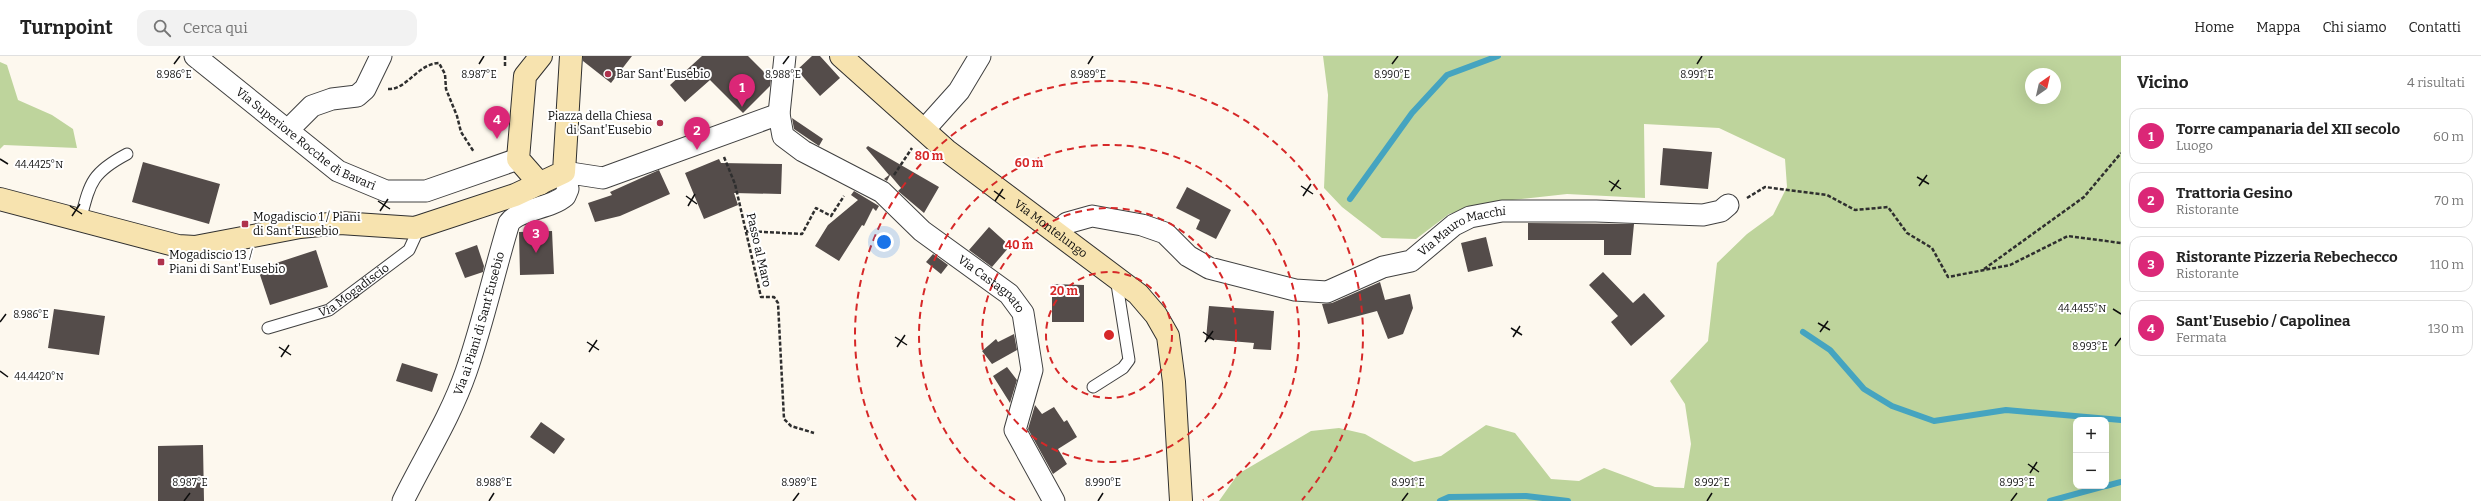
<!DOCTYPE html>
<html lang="it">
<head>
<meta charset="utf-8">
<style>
	:root { --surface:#fff; --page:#f2f2f2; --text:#222; --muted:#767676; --line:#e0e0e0; --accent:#db2777 }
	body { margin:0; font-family:Bitter,serif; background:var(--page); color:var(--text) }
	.controls { position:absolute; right:12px; bottom:12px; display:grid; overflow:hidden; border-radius:8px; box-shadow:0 4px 16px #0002 }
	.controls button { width:36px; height:36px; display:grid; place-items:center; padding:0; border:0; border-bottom:1px solid var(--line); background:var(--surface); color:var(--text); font:20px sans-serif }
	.compass { position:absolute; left:2025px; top:12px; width:36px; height:36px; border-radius:50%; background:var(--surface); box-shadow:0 4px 16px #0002; rotate:34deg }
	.you { position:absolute; left:884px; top:186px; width:14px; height:14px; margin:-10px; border:3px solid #fff; border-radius:50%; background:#1a73e8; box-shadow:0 0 0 6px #1a73e833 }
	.badge { display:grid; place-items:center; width:26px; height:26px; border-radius:50%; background:var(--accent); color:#fff; font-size:13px; font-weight:700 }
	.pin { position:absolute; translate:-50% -33px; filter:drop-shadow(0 1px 2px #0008) }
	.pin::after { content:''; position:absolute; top:21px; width:14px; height:12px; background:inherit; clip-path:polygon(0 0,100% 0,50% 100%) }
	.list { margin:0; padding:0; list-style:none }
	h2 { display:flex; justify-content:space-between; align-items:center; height:52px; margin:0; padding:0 16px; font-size:17px }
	h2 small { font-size:13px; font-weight:400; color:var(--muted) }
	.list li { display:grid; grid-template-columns:26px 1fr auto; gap:12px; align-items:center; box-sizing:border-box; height:56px; margin:0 8px 8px; padding:0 8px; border:1px solid var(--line); border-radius:12px }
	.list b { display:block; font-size:15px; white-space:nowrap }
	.list p { margin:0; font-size:13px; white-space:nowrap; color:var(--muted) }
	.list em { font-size:13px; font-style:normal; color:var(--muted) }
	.icon { flex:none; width:22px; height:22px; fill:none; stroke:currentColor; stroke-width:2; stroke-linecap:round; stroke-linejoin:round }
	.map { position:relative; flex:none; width:2121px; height:445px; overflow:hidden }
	header { display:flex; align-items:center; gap:24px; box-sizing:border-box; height:56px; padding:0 20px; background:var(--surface); border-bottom:1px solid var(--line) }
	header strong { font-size:19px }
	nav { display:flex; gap:22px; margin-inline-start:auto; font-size:14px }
	.search { width:280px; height:36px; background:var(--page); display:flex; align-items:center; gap:10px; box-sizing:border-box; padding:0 14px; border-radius:12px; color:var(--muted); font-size:15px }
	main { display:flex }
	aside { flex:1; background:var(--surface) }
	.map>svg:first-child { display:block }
	.forest { fill:#bed49c; fill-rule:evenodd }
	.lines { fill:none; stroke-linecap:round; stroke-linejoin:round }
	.stream { stroke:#45a4c0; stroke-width:6 }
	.building { fill:#544c4a }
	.lane-casing { stroke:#404040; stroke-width:13 }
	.street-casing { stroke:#404040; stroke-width:23 }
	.secondary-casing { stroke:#2f2f2f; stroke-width:24 }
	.path { stroke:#2f2f2f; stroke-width:2.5; stroke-dasharray:4 2; stroke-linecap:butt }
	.lane { stroke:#fff; stroke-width:11 }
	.street { stroke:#fff; stroke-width:21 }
	.secondary { stroke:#f7e3af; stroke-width:22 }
	.ticks { fill:none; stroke:#0d0d0d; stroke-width:1.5 }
	.ring { fill:none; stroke:#d62828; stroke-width:2; stroke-dasharray:7 5 }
	.poi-dot { fill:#af324d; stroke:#fff; stroke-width:1.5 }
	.labels { text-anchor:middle; stroke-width:4; stroke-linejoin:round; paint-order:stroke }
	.poi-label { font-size:12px; fill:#0d0d0d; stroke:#fff; text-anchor:start }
	.street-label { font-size:12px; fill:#0d0d0d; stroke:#fff }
	.ticks-label { font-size:10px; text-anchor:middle; fill:#0d0d0d; stroke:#fff; stroke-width:4; stroke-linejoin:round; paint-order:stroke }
	.centre { fill:#d62828; stroke:#fff; stroke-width:2 }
	.ring-label { font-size:12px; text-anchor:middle; font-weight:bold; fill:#d62828; stroke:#fff; stroke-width:4; stroke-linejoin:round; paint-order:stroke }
</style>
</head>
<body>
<header>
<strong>Turnpoint</strong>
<div class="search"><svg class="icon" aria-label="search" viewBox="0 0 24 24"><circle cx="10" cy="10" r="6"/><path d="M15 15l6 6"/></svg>Cerca qui</div>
<nav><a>Home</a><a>Mappa</a><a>Chi siamo</a><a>Contatti</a></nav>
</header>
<main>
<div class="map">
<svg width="2121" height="445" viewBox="0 0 2121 445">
	<rect width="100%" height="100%" fill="#fdf8ee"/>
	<!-- forest -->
	<path class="forest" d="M1323,0H2121V445H1219L1238,418L1311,375L1339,372L1365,378L1414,406L1441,400L1486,369L1515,377L1551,423L1579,425L1604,412L1655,431L1684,432L1691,388L1685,348L1670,325L1708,285L1717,207L1747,178L1773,159L1787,131L1785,103L1719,72L1644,68L1645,142L1567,138L1494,146L1449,158L1416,183L1382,182L1342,151L1324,132L1328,39ZM2031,18H2055V42H2031ZM2076,364H2106V430H2076Z
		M0,6L7,9L18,44L52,59L73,73L77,92L4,89L0,93Z"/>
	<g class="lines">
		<!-- stream -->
		<path class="stream" d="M1350,143L1412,57L1447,19L1498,0
			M1803,276L1830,294L1864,333L1892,350L1934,365L2006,354L2121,364
			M2106,430L2121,426
			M1440,445L1449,441L1526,440L1568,445
			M2050,445L2105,430"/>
	</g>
	<!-- building -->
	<path class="building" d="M583,0H632L611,27L583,5Z
		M702,0H748L771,23L770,30L743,57L710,24L685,46L670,29Z
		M812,0H820L840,22L820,40L797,14Z
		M792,62L823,83L819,90L794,73Z
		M868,90L939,131L924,157L898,135L901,132L890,119L887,125L884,123L889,119L866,92Z
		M1663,92L1712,96L1708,133L1660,129Z
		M719,103L721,107L782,108L781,138L734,137L738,149L704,163L685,117Z
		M143,106L220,128L209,168L132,146Z
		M659,114L670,138L620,160L595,166L588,147L612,139L610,136Z
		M1187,131L1231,154L1216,183L1196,173L1200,164L1176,152Z
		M854,135L879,150L876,155L873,152L864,170L862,169L839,205L815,190L828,169L858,144L851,139Z
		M1528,167L1634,168L1631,199H1604V184H1528Z
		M989,171L1010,190L992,211L969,194Z
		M552,175L554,218L520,219L519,176Z
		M1486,181L1493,210L1468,216L1461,187Z
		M477,189L484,210L483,216L465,222L455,197Z
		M316,194L328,231L270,249L258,213Z
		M933,198L948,209L941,218L926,206Z
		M1603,216L1633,247L1644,237L1665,260L1631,290L1611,266L1618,260L1589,229Z
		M1380,226L1385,244L1410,238L1413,252L1403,278L1388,283L1377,255L1328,268L1322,248L1332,247Z
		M1052,228L1084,229V266H1052Z
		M1209,250L1274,255L1271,294L1253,293L1254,287L1206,283Z
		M54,253L105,260L99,299L48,292Z
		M1014,278L1017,294L992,308L982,295L996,283L998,286Z
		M402,307L438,318L432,336L396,325Z
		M1007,311L1017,324L1010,347L993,320Z
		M1035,349L1042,358L1054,351L1064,366L1067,364L1077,381L1058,393L1067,408L1053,418L1028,373Z
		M541,366L565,383L554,398L530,381Z
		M203,389L204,445H158V390Z"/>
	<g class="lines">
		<defs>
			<g id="lane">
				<path d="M80,165C90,127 91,117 127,98"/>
				<path id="s1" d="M268,272L329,254L409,194L420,170"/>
				<path d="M1093,331L1123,312L1129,304L1116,222"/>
			</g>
			<g id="street">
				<path id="s2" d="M195,0L338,115L386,135H426L518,103"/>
				<path id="s3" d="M785,0L779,58L783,80L803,95L882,136L922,175L1009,238L1023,257L1032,314L1015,374L1054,445"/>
				<path d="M289,73L312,50L332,43L357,40L365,33L381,0"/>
				<path d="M924,74L959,35L980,0"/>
				<path id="s4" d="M1057,176L1067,167L1092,160L1142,169L1165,177L1188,200L1209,212L1295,234L1327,236L1383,211L1411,205L1454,169L1470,161L1502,155H1596L1703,159L1721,155L1728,149"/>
				<path id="s5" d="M403,445C424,402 450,362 466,316C483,267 494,216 509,167C518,153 550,153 565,140L568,133L564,116L603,122L779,58"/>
			</g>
			<g id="secondary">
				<path id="s6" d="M841,0L946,94L1138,238L1156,259L1168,280L1174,326L1181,445"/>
				<path d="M540,128L518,103L525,20L541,0"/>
				<path d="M0,143L178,190L195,191L300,171L340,167L415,172L515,139L564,116L571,0"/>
			</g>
		</defs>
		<!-- lane casing -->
		<use href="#lane" class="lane-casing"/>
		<!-- street casing -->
		<use href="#street" class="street-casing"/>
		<!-- secondary casing -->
		<use href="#secondary" class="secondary-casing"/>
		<!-- path -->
		<path class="path" d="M505,10V0
			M388,33C407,34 417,8 439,7L445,18L446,33L457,60L461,76L474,96
			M724,101L735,128L761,241H774L778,247L784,363L791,370L814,377
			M894,119L912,92
			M1747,142L1765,131L1827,139L1855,154L1888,151L1907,177L1932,192L1948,221L2010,209L2068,180L2121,187
			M746,175L802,178L816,152L831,160L844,140
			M1984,213L2084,141L2121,97"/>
		<!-- lane -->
		<use href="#lane" class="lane"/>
		<!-- street -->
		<use href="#street" class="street"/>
		<!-- secondary -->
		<use href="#secondary" class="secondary"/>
	</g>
	<!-- ticks -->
	<path class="ticks" d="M174,8L180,0M479,8L484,0M783,8L789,0M1088,8L1093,0M1392,8L1398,0M1697,8L1702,0M0,103L8,108M1917,121L1929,128M1609,125L1621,133M1301,130L1313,138M1919,130L1927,119M994,135L1005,143M1611,135L1619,124M686,140L697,148M1303,140L1311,128M378,145L390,153M995,145L1003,133M70,150L82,158M688,150L695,138M380,155L388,143M72,160L80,148M2113,253L2121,258M0,266L6,258M1818,267L1830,274M1511,272L1522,279M1203,276L1214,284M1820,276L1828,265M895,281L907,289M1513,281L1520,270M587,286L599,294M1205,286L1213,275M2115,290L2121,282M279,291L291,299M897,291L905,279M589,296L597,284M281,301L289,289M0,315L8,321M2028,408L2039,416M2030,417L2037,406M184,445L190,437M489,445L494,437M793,445L799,437M1098,445L1103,437M1402,445L1408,437M1707,445L1712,437M2011,445L2017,437"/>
	<!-- distance rings -->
	<g class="ring">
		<circle cx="1109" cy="279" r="63"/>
		<circle cx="1109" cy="279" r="127"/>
		<path d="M1015 444A190 190 0 1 1 1203 444"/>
		<path d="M916 444A254 254 0 1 1 1302 444"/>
	</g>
	<!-- markers -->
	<g class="poi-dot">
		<circle cx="608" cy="18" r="4"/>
		<circle cx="660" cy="67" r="4"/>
		<rect x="241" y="164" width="8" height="8" rx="2"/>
		<rect x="157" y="202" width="8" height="8" rx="2"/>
	</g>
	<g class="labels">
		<!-- poi labels -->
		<g class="poi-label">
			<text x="616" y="22">Bar Sant'Eusebio</text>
			<text x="652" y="64" text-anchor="end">Piazza della Chiesa<tspan x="652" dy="14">di Sant'Eusebio</tspan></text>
			<text x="253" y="165">Mogadiscio 1 / Piani<tspan x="253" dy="14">di Sant'Eusebio</tspan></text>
			<text x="169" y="203">Mogadiscio 13 /<tspan x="169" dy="14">Piani di Sant'Eusebio</tspan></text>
		</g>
		<!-- street labels -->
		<g class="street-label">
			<text dy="4" stroke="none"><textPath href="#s2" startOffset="139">Via Superiore Rocche di Bavari</textPath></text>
			<text dy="4" stroke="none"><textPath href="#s6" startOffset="272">Via Montelungo</textPath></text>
			<text dy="4" stroke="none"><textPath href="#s4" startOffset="443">Via Mauro Macchi</textPath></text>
			<text transform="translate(759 194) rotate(77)" y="4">Passo al Maro</text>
			<text dy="4" stroke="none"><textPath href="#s3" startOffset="338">Via Castagnato</textPath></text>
			<text dy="4" stroke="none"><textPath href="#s1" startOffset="95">Via Mogadiscio</textPath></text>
			<text dy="4" stroke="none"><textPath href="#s5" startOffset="194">Via ai Piani di Sant'Eusebio</textPath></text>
		</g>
	</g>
	<g class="ticks-label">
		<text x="174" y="22">8.986°E</text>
		<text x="479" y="22">8.987°E</text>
		<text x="783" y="22">8.988°E</text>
		<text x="1088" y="22">8.989°E</text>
		<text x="1697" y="22">8.991°E</text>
		<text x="1392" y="22">8.990°E</text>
		<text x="39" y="112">44.4425°N</text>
		<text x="2082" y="256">44.4455°N</text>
		<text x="31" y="262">8.986°E</text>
		<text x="2090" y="294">8.993°E</text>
		<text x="39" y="324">44.4420°N</text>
		<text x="190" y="430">8.987°E</text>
		<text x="494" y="430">8.988°E</text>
		<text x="799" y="430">8.989°E</text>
		<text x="1103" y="430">8.990°E</text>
		<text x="1408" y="430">8.991°E</text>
		<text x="1712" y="430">8.992°E</text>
		<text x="2017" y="430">8.993°E</text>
	</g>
	<circle cx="1109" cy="279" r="6" class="centre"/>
	<g class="ring-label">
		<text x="929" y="104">80 m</text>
		<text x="1029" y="111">60 m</text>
		<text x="1019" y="193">40 m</text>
		<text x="1064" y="239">20 m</text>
	</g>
</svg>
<div class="controls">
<button>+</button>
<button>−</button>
</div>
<svg class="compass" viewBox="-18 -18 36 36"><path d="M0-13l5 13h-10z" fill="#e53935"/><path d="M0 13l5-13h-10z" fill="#767676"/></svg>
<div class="you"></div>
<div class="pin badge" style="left:742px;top:51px">1</div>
<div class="pin badge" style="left:697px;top:94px">2</div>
<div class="pin badge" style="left:536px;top:197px">3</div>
<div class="pin badge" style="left:497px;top:83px">4</div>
</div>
<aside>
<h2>Vicino<small>4 risultati</small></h2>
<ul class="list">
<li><span class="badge">1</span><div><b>Torre campanaria del XII secolo</b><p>Luogo</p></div><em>60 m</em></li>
<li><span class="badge">2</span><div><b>Trattoria Gesino</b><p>Ristorante</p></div><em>70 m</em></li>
<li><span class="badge">3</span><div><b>Ristorante Pizzeria Rebechecco</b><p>Ristorante</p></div><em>110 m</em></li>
<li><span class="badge">4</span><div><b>Sant'Eusebio / Capolinea</b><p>Fermata</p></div><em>130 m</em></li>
</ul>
</aside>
</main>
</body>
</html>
